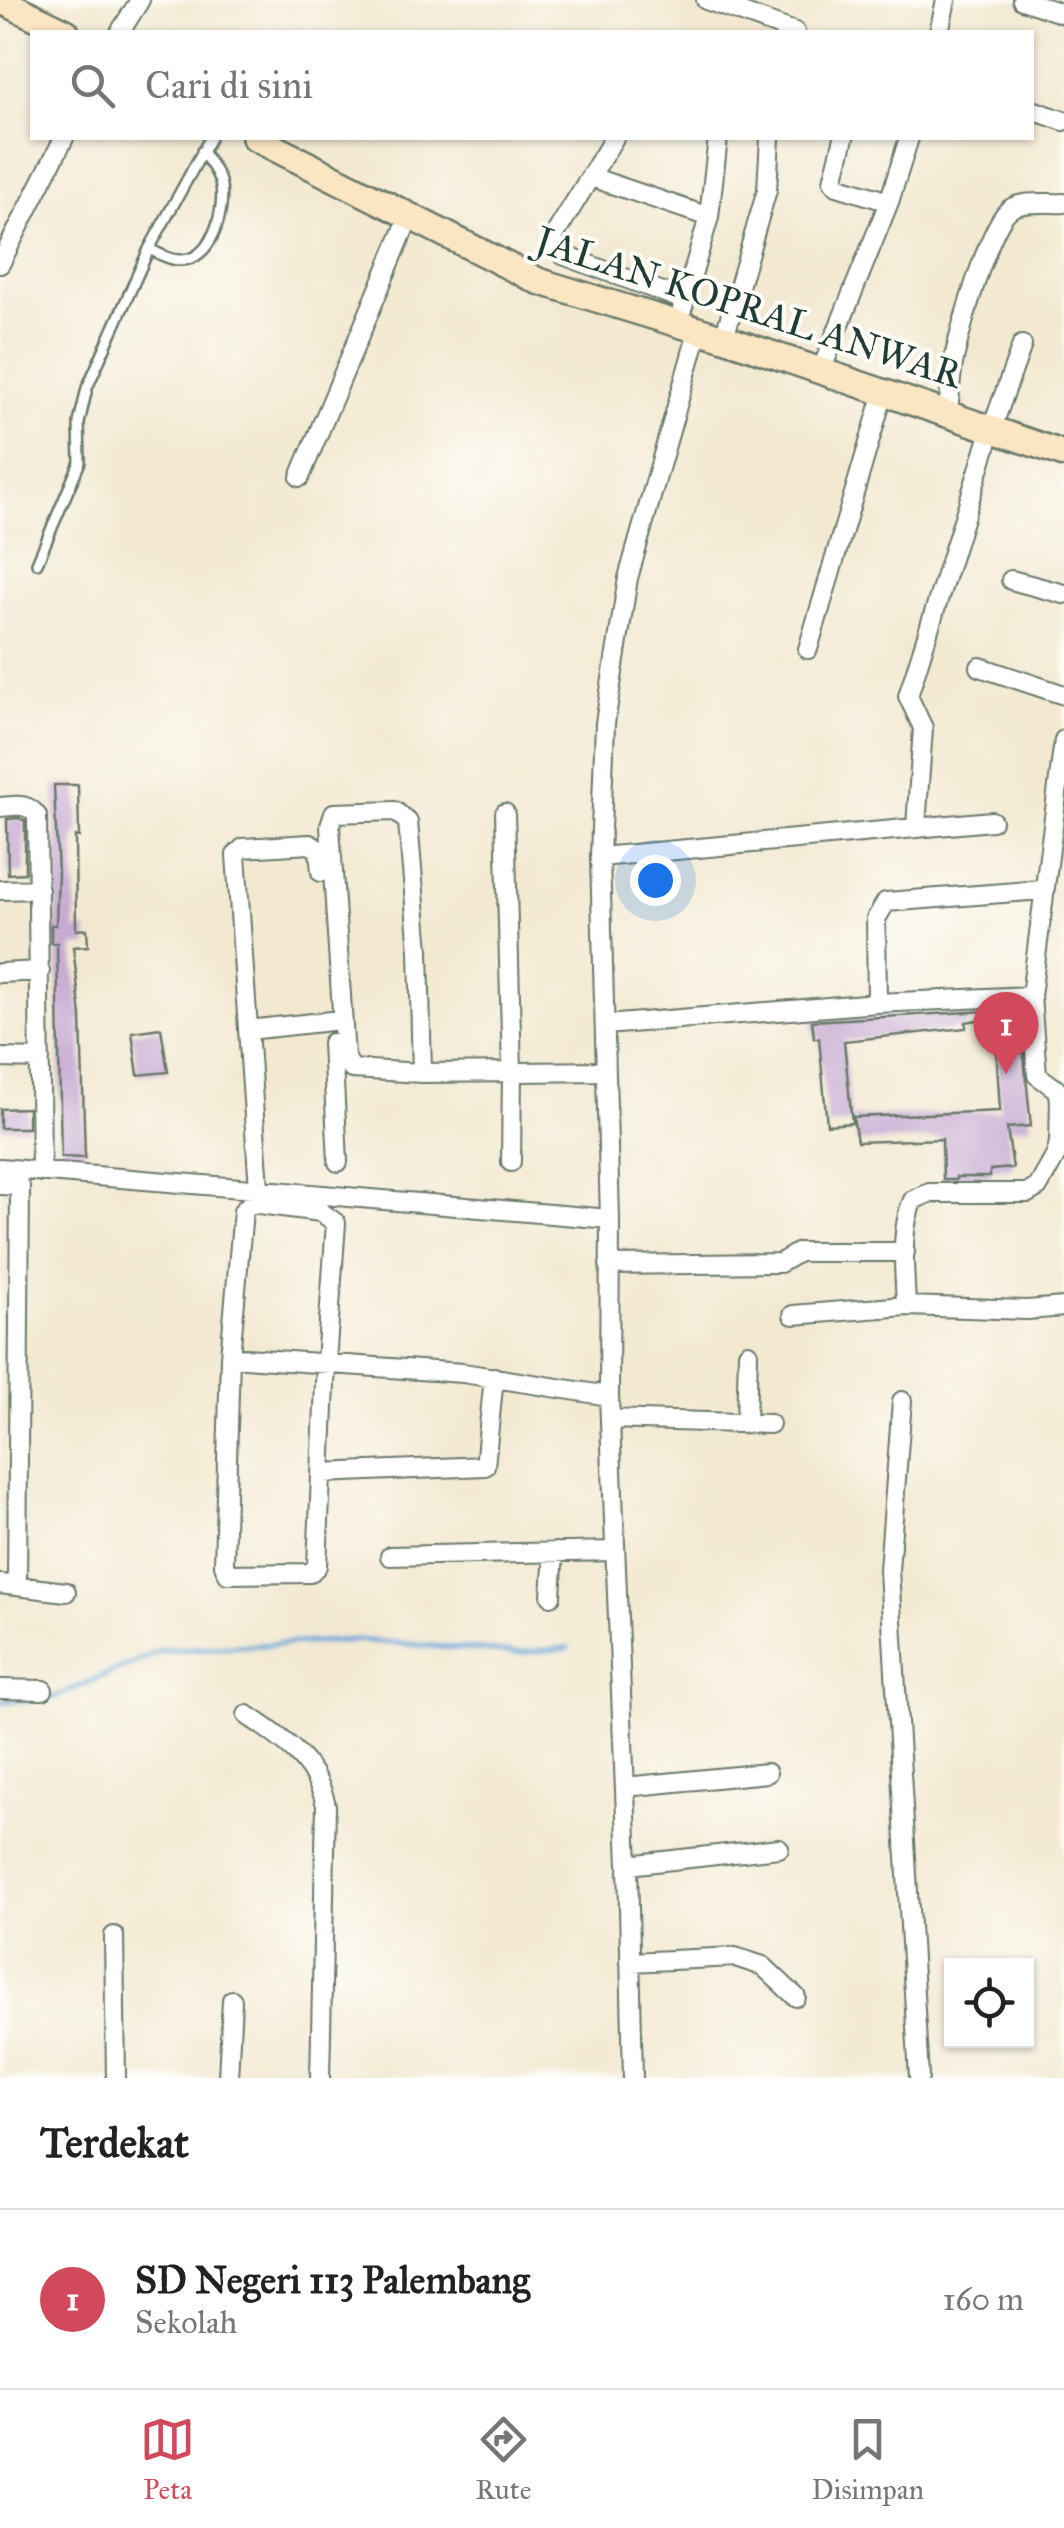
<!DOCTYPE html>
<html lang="id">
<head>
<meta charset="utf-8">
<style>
	:root { --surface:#fff; --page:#f6f6f6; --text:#222; --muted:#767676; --line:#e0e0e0; --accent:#d1495b }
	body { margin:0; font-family:"IM FELL Great Primer",serif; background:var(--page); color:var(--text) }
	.controls { position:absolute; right:30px; bottom:30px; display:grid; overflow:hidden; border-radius:0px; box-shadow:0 2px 8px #0004 }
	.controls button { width:90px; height:90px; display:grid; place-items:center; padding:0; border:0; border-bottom:2px solid var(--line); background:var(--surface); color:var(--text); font:50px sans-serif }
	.you { position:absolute; left:655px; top:880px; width:35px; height:35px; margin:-25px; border:8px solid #fff; border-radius:50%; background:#1a73e8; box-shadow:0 0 0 15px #1a73e833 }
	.badge { display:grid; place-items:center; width:65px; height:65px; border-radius:50%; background:var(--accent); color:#fff; font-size:32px; font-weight:700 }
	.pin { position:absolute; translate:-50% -82px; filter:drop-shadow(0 2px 5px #0008) }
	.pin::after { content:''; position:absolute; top:52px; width:35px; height:30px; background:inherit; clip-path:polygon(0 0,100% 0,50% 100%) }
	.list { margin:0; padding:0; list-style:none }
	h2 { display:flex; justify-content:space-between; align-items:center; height:130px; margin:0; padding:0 40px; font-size:42px }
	h2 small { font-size:32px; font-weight:400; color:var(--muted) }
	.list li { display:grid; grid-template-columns:65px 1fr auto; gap:30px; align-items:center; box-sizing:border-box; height:180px; padding:0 40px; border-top:2px solid var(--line) }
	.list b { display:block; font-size:38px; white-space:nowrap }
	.list p { margin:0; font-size:32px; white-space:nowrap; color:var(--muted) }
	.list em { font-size:32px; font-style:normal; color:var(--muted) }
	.icon { flex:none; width:55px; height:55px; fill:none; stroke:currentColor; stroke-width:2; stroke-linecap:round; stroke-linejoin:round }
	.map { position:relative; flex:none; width:1064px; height:2078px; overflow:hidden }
	.search { position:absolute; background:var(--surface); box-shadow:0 2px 8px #0004; left:30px; right:30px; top:30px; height:110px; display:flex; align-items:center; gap:25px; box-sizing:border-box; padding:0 35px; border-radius:0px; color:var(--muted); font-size:38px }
	.sheet { height:310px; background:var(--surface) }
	nav { display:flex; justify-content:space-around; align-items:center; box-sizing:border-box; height:140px; border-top:2px solid var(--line); background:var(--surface); font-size:28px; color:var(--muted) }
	nav a { display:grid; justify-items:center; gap:5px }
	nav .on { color:var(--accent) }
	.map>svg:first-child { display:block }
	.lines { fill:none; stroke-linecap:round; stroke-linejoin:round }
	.stream { stroke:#65a6d9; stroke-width:5 }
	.building { fill:#c7abd3 }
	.lane-casing { stroke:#69796b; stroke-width:14 }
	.street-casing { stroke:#69796b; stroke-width:22 }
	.secondary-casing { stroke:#69796b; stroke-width:30 }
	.lane { stroke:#fff; stroke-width:9 }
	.street { stroke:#fff; stroke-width:18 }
	.secondary { stroke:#fbe6c4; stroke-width:25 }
	.labels { text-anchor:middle; stroke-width:8; stroke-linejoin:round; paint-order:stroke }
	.street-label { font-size:38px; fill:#1f3d34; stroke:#fdfcf7 }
</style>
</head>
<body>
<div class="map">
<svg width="1064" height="2078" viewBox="0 0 1064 2078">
	<rect width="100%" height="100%" fill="#fdfcf7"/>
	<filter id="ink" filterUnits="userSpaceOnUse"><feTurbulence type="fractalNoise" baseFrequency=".01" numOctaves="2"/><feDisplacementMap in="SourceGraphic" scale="20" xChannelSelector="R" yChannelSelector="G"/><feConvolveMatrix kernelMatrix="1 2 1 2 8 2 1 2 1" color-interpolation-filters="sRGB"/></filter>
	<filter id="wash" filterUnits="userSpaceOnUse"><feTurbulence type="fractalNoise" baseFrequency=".0048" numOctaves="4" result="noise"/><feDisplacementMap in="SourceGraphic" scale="40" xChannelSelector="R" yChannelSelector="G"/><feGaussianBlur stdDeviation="2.25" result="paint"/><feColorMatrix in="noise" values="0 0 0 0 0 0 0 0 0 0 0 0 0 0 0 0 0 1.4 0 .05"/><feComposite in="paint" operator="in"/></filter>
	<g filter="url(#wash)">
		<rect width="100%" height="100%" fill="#f3e9d1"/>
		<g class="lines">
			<!-- stream -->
			<path class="stream" d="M0,1702L55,1697L163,1650L358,1640L517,1653L568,1648"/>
		</g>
		<g id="blocks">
			<!-- building -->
			<path class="building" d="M54,785H78L79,837L75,836L76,930L87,929L88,946L73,947L81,1016L85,1158L61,1157L57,943H51V925H56L58,875Z
				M19,818L25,821V873L8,874L7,819Z
				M1019,1009L1031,1126L1007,1128L1013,1168L990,1170V1177H956V1180H943L942,1139L857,1142L853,1117L1000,1111L994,1010Z
				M987,1011L988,1018L966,1022V1028L844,1041L852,1123L827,1125L819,1038H814L812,1021Z
				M161,1028L168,1072L138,1075L132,1032Z
				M28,1108V1128H0V1109Z"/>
		</g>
	</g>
	<g filter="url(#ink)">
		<use href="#blocks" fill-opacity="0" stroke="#69796b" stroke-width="2.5"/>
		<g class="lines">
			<defs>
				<path id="lane" d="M149,249C158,253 169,260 179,260C212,262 225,211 221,186C219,173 208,161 202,151
					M37,563L80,462L79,423L87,388L149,249L210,138"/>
				<path id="street" d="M706,0L795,32
					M1022,0L1064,14
					M120,32L140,0
					M939,32L946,0
					M1032,110L1064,121
					M614,138L554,236V243L563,255L684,300
					M844,138L833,181L837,186L889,202
					M591,177L709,217
					M0,264L64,138
					M682,310L709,217L718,138
					M724,338L767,190L770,138
					M821,371L889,202L909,138
					M948,412C950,396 950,380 953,364C958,336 989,224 1010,209C1023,200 1048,204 1064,203
					M300,477L410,215
					M1011,580L1064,594
					M808,649L884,392
					M980,667L1064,695
					M1064,740L1031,996L1037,1075L1056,1089L1060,1098L1059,1142L1056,1155L1038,1187L1028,1193H929L913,1200C899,1230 905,1274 906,1306L1027,1310L1064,1307
					M0,807C14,806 28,802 37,816L41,1172
					M505,813L512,1072L511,1162
					M916,826L923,728L908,696L992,428L1022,345
					M600,857L992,821
					M0,890L39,889
					M0,973L40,971
					M877,1003L876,919L886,902L1042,890
					M605,1025L877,1003L1031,996
					M248,1030L331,1021
					M332,1043L338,1162
					M0,1058L40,1059
					M422,1073L419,951L408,822L395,811L334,813L330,826L345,1057L352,1069L422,1073L605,1071
					M0,1168L610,1219
					M0,1185L20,1186L17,1585
					M259,1188L236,855L243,848L310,844L319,850L321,872
					M251,1203L321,1212L336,1223L326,1362L317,1566L310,1573L228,1574L224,1565L230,1357L243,1211Z
					M609,1265L780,1263L799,1252H905
					M793,1315L906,1306
					M230,1357L463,1373L609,1396
					M902,1401L889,1570L919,2078
					M610,1419L770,1424
					M746,1423L748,1353
					M322,1473L485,1466L494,1377
					M390,1556L615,1551
					M0,1584L66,1592
					M551,1596L554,1552
					M0,1689L43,1690
					M247,1715C283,1739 316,1761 326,1805L320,2078
					M625,1787L767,1773
					M628,1865L779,1848
					M114,1936L116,2078
					M630,1962L735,1957L763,1966L796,1997
					M228,2078L232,2000
					M633,2078L628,1865L609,1396L610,1219L600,857L605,723L628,578L698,332"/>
				<path id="secondary" d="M0,0L66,32
					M255,138L538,281L724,338L1064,454"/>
			</defs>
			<!-- lane casing -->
			<use href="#lane" class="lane-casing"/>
			<!-- street casing -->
			<use href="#street" class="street-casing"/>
			<!-- secondary casing -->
			<use href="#secondary" class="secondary-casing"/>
			<!-- lane -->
			<use href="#lane" class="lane"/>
			<!-- street -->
			<use href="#street" class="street"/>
			<!-- secondary -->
			<use href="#secondary" class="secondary"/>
		</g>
	</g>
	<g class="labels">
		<!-- street labels -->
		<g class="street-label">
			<text transform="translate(749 307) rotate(18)" y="13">JALAN KOPRAL ANWAR</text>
		</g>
	</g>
</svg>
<div class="controls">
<button><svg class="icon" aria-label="locate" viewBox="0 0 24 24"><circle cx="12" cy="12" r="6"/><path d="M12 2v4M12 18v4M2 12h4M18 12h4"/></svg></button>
</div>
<div class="you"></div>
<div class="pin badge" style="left:1006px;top:1074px">1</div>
<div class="search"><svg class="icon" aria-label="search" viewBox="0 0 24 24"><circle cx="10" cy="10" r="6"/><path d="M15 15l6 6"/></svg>Cari di sini</div>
</div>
<section class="sheet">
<h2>Terdekat<small></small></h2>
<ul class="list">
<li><span class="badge">1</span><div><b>SD Negeri 113 Palembang</b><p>Sekolah</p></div><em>160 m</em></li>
</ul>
</section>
<nav>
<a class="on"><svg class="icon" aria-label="map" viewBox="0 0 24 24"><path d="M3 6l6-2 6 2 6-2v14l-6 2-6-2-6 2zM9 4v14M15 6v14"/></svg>Peta</a>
<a><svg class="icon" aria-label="directions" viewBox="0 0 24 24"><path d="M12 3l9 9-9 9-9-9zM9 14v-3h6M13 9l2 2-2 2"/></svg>Rute</a>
<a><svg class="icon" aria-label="saved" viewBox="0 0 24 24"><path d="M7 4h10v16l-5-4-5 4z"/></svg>Disimpan</a>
</nav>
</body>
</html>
